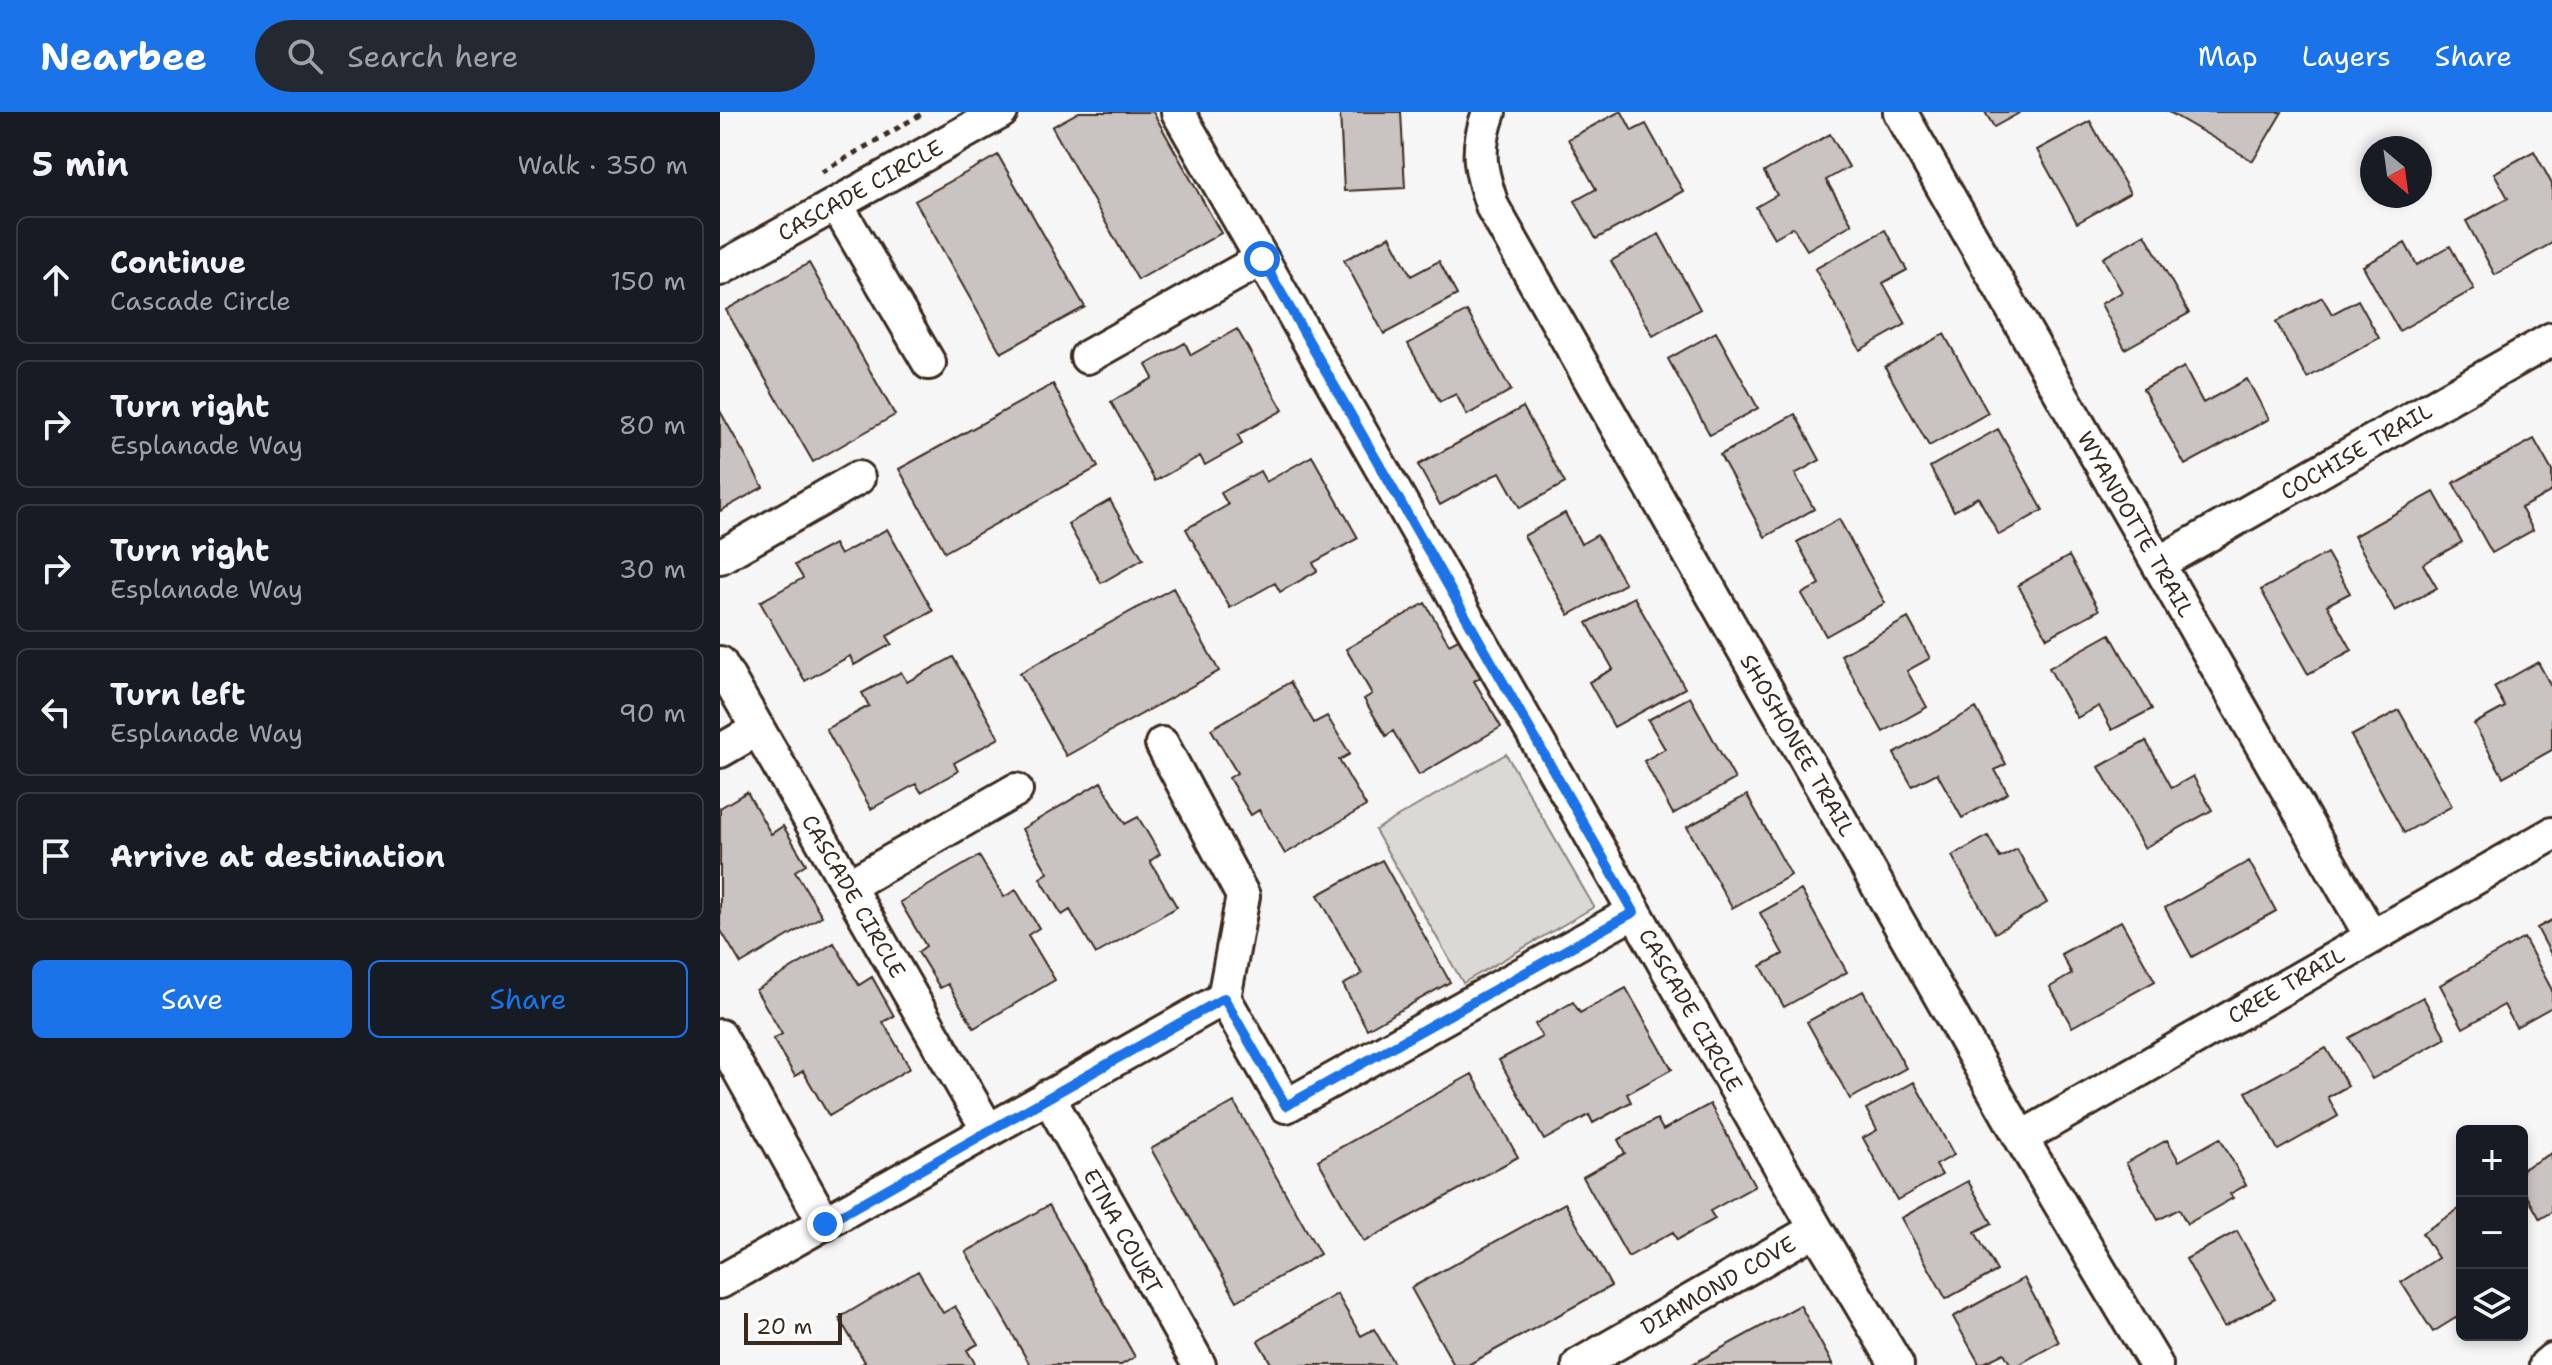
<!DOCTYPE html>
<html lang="en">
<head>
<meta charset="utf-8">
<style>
	:root { --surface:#171b24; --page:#242831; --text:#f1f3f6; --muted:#9ea1a6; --line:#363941; --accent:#1a73e8 }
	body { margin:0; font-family:"Shantell Sans",sans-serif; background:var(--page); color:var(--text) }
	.controls { position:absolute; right:24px; bottom:24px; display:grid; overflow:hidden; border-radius:12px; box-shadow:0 4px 12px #0003 }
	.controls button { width:72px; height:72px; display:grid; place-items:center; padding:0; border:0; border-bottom:2px solid var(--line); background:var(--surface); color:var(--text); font:40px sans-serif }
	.compass { position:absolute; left:1640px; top:24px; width:72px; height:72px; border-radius:50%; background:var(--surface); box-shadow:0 4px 12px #0003; rotate:151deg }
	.scale { position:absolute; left:24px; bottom:20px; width:98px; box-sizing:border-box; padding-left:8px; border:4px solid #3b2a1e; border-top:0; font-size:22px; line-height:28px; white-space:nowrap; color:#3b2a1e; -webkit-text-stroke:6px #fff; paint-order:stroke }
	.stop { position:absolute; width:24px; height:24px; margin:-18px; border:6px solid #1a73e8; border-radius:50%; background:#fff }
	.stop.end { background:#1a73e8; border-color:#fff; box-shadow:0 2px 8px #0008 }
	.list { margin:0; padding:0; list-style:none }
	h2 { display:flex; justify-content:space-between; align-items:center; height:104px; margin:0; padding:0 32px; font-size:34px }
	h2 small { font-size:26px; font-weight:400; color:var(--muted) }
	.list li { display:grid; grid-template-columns:52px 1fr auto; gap:24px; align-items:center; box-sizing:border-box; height:128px; margin:0 16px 16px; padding:0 16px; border:2px solid var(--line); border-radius:12px }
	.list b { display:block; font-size:30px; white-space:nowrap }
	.list p { margin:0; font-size:26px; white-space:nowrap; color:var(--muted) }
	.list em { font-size:26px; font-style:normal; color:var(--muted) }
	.actions { display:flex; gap:16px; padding:24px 32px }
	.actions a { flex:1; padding:18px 0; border:2px solid var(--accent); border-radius:12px; text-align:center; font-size:28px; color:var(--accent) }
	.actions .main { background:var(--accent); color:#fff }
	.icon { flex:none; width:44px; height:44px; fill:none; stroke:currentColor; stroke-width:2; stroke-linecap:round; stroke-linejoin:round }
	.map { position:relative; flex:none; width:1832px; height:1253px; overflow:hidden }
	header { display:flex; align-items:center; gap:48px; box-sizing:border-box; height:112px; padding:0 40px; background:var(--accent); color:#fff }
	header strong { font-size:38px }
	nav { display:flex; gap:44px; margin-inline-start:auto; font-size:28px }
	.search { width:560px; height:72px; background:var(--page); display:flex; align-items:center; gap:20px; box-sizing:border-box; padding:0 28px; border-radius:44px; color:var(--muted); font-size:30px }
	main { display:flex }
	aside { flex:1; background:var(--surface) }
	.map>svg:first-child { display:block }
	.green { fill:#dbd9d6; stroke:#8b827a; stroke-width:2 }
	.building { fill:#c9c3c1; stroke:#3b2a1e; stroke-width:2 }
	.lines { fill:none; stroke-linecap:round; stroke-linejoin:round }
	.minor-casing { stroke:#3b2a1e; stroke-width:38 }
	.path { stroke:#3b2a1e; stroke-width:5; stroke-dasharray:6 6; stroke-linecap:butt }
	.minor { stroke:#fff; stroke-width:32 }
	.route { stroke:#1a73e8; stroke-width:10 }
	.labels { text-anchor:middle; stroke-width:8; stroke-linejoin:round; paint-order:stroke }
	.street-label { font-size:22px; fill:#3b2a1e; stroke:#fff }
</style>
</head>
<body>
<header>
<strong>Nearbee</strong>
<div class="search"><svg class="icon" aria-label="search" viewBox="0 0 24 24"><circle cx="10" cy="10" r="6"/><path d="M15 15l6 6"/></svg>Search here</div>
<nav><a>Map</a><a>Layers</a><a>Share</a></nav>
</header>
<main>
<aside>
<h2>5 min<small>Walk · 350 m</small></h2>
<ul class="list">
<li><svg class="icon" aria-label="ahead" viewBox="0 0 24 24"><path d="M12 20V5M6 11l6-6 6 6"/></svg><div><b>Continue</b><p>Cascade Circle</p></div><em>150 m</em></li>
<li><svg class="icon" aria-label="right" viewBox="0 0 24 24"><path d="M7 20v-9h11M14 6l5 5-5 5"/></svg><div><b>Turn right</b><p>Esplanade Way</p></div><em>80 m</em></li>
<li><svg class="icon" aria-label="right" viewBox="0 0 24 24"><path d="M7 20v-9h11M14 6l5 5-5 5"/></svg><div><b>Turn right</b><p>Esplanade Way</p></div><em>30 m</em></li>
<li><svg class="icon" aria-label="left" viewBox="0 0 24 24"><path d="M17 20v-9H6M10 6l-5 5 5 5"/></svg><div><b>Turn left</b><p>Esplanade Way</p></div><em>90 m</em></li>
<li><svg class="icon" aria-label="arrive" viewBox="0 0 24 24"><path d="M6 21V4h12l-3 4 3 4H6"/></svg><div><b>Arrive at destination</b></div></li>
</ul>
<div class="actions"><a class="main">Save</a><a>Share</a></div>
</aside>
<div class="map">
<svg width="1832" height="1253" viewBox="0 0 1832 1253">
	<rect width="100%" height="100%" fill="#f7f6f6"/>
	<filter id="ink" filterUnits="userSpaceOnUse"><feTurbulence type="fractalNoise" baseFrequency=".0125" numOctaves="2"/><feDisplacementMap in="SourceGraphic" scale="16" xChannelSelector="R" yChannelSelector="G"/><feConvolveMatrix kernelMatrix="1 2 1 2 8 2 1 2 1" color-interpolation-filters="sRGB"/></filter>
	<g filter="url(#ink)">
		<!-- green -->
		<path class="green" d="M786,642L874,795L743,871L655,718Z"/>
		<!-- building -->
		<path class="building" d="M359,0H433L501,121L418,168L332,15Z
			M620,0H681L685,76L624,79Z
			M899,0H902L912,19L926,12L963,79L876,127L855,89L876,77L848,27Z
			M1265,0H1301L1274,15Z
			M1449,0H1562L1533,49Z
			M1370,9L1410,81L1357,111L1317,38Z
			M1110,22L1129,55L1106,68L1132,112L1087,138L1073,115L1054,126L1036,95L1057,83L1044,60Z
			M1814,39L1832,72V131L1775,163L1746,109L1788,86L1774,61Z
			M278,43L365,195L281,241L195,89Z
			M1165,118L1187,158L1163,171L1186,212L1140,238L1095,157Z
			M939,122L980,197L933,224L891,149Z
			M1425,122L1469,201L1405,237L1381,192L1402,180L1383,146Z
			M670,124L691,164L719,149L737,183L664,222L624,148Z
			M1685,131L1697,153L1730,134L1754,177L1679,219L1643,154Z
			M89,151L175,303L93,350L6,198Z
			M1602,185L1612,202L1638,188L1659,226L1587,266L1556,210Z
			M747,199L791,278L747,303L736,282L720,290L688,232Z
			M517,217L563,298L518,323L522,332L485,353L480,344L435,369L391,290L433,266L426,253L465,231L471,243Z
			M996,220L1038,296L990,323L948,247Z
			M1224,222L1268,301L1209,334L1165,255Z
			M1464,255L1483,291L1527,267L1549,307L1465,353L1423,277Z
			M333,272L378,355L225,440L179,357Z
			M803,295L845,371L800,396L780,360L720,393L698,353Z
			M0,299L43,375L0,399Z
			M1075,302L1100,348L1075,362L1094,397L1045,425L1000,343Z
			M1278,317L1323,398L1279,423L1258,385L1234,399L1210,355Z
			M1814,327L1832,359V379L1801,396L1813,418L1772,441L1733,371Z
			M592,344L638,426L593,451L597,459L560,480L555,471L510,496L466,417L508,393L501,381L540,359L546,370Z
			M1714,380L1742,430L1703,452L1717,476L1675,499L1634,424Z
			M390,388L423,447L381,471L348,412Z
			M845,401L861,432L877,423L905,472L849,503L804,424Z
			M1119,407L1165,491L1106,524L1082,482L1100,472L1077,430Z
			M167,417L213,499L167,524L172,532L134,553L130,544L85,569L40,490L83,466L75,453L114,432L120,443Z
			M1607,441L1630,481L1607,493L1632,538L1588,562L1541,478Z
			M1349,444L1379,498L1327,526L1298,473Z
			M453,476L499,559L346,644L300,561Z
			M914,485L965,576L894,615L869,570L893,557L867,511Z
			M705,491L729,532L742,525L765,563L754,569L781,615L699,663L673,619L666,624L644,587L652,582L626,537Z
			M1188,506L1210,546L1187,559L1207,595L1163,620L1121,543Z
			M1390,522L1432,597L1392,618L1379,594L1357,606L1329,556Z
			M233,545L279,626L234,651L238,659L201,680L196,672L151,697L106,617L149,594L142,581L181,560L187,570Z
			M1818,550L1832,576V638L1783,665L1754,612L1785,595L1774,575Z
			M570,570L594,611L607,604L630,642L619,648L646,694L565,742L539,698L531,703L509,666L517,661L491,617Z
			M970,585L1015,667L953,702L924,649L945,637L928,608Z
			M1256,596L1286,652L1275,658L1288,681L1242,706L1217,661L1192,674L1174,642Z
			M1679,598L1732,694L1684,721L1631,624Z
			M1426,629L1452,676L1473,664L1492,698L1424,736L1379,655Z
			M381,670L405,712L418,705L440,742L430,749L457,795L376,842L350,798L342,803L320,766L328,761L302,717Z
			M27,680L51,722L63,714L86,752L75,759L102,804L21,852L0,817V696Z
			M1027,683L1071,763L1012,796L967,715Z
			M1268,724L1280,746L1297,737L1327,791L1275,821L1232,744Z
			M259,744L284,785L296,778L319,816L308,823L335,868L254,916L228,872L220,876L198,840L206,834L180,790Z
			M662,748L730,870L647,917L623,873L642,862L598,783Z
			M1529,749L1556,799L1472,845L1445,796Z
			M1081,778L1127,860L1064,895L1041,854L1063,842L1040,801Z
			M1832,808V844L1817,816Z
			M1401,809L1435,869L1352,915L1330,875L1352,862L1341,842Z
			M1804,826L1832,878V895L1796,915L1784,893L1743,916L1720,873Z
			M114,831L139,873L152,865L174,904L163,910L190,956L109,1004L83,959L75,964L53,927L62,922L36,878Z
			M906,876L952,957L907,982L911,990L873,1011L869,1003L824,1028L779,948L822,925L815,912L853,890L860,901Z
			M1143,879L1186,956L1130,987L1087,910Z
			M1703,885L1726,926L1652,967L1629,926Z
			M1606,936L1628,974L1608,985L1618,1004L1558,1038L1526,980Z
			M752,962L798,1045L644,1130L598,1048Z
			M1194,970L1234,1043L1216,1053L1222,1063L1177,1088L1143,1026L1157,1018L1146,997Z
			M514,990L600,1142L517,1189L431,1037Z
			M990,992L1035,1074L990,1099L995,1107L957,1128L953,1120L908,1145L863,1065L905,1041L898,1028L937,1007L943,1018Z
			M1500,1026L1526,1073L1510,1082L1513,1086L1467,1112L1459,1097L1438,1108L1406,1051L1447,1028L1459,1049Z
			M1832,1041V1100L1820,1107L1802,1075V1057Z
			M1248,1069L1272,1111L1255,1120L1277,1159L1226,1187L1181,1106Z
			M845,1091L891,1174L748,1253H734L691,1176Z
			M329,1093L415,1245L401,1253H310L246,1140Z
			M1742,1095V1202L1713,1220L1681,1170L1718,1146L1702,1121Z
			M1517,1119L1555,1187L1504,1215L1466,1147Z
			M198,1159L223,1201L235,1194L258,1232L247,1238L256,1253H140L145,1250L119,1206Z
			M1304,1166L1339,1230L1298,1253H1291L1284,1241L1260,1253L1233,1205Z
			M617,1182L641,1224L654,1217L675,1253H552L538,1229Z
			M1080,1193L1113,1253H971Z"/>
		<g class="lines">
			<defs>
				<path id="minor" d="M458,0L1096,1117L1177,1253
					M769,0C755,39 760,58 773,96L1301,1026L1436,1253
					M1180,0L1651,824
					M116,92L209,251
					M0,157L281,0
					M367,245L542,147
					M0,445L138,366
					M1439,451L1832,227
					M0,551L268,1018
					M442,632L523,784L504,886L566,994L914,800
					M0,639L38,617
					M128,774L296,678
					M0,924L105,1112
					M328,984L479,1253
					M1301,1026L1832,722
					M0,1170L504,886
					M859,1253L1096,1117
					M1826,1253L1832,1248"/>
			</defs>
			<!-- minor casing -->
			<use href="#minor" class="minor-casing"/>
			<!-- path -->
			<path class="path" d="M102,60L205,0"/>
			<!-- minor -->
			<use href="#minor" class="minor"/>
		</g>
	</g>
	<g class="lines" filter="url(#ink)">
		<!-- route -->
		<path class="route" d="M105,1112L504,886L566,994L914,800L542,147"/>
	</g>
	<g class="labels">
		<!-- street labels -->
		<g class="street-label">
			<text transform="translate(140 78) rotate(-29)" y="8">CASCADE CIRCLE</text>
			<text transform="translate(1636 339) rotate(-30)" y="8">COCHISE TRAIL</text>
			<text transform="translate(1416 412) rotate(60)" y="8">WYANDOTTE TRAIL</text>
			<text transform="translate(1078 633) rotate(60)" y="8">SHOSHONEE TRAIL</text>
			<text transform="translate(134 784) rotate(60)" y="8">CASCADE CIRCLE</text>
			<text transform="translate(1566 873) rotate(-30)" y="8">CREE TRAIL</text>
			<text transform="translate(971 898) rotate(60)" y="8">CASCADE CIRCLE</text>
			<text transform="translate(403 1119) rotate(61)" y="8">ETNA COURT</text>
			<text transform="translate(998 1173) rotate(-30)" y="8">DIAMOND COVE</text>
		</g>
	</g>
</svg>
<div class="controls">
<button>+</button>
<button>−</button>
<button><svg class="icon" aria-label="layers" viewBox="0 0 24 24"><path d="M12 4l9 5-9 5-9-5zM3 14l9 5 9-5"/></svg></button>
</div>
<svg class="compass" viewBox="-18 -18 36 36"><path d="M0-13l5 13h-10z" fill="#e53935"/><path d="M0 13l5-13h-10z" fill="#9ea1a6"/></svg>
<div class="scale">20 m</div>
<div class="stop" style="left:542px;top:147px"></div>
<div class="stop end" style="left:105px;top:1112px"></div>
</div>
</main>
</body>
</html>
